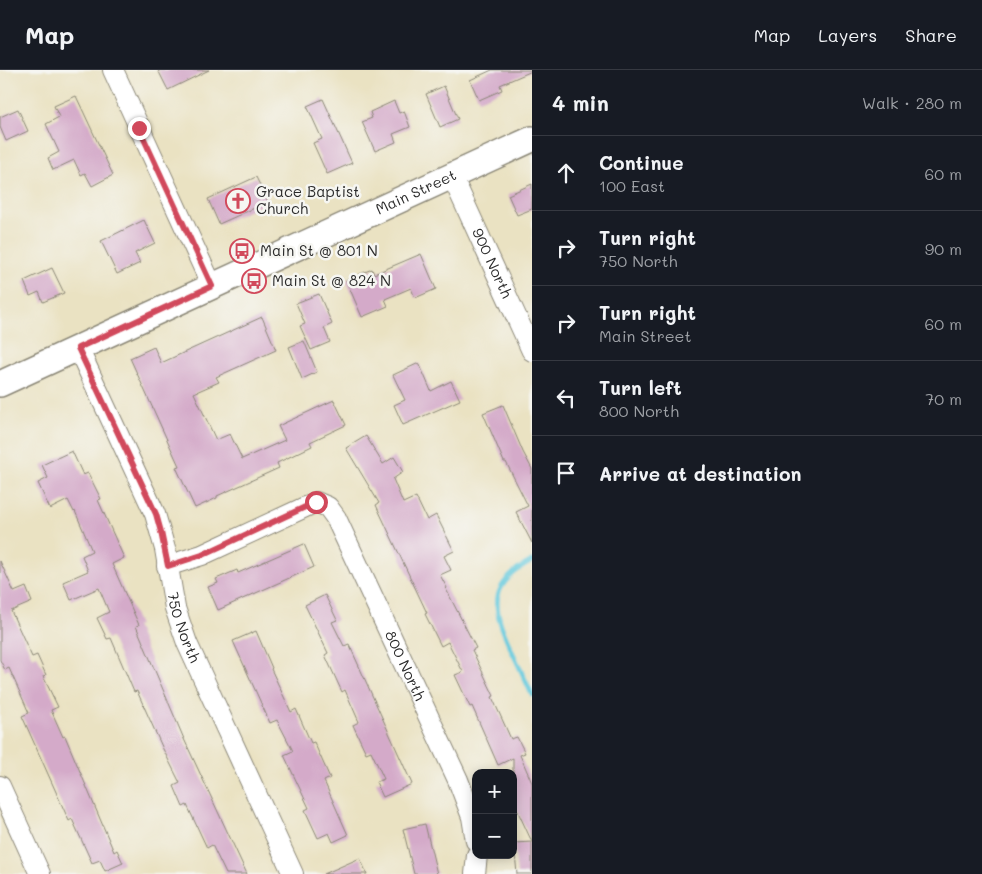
<!DOCTYPE html>
<html lang="en">
<head>
<meta charset="utf-8">
<style>
	:root { --surface:#171b24; --page:#20242c; --text:#f1f3f6; --muted:#9ea1a6; --line:#363941 }
	body { margin:0; font-family:Mali,sans-serif; background:var(--page); color:var(--text) }
	.controls { position:absolute; right:15px; bottom:15px; display:grid; overflow:hidden; border-radius:10px; box-shadow:0 2px 12px #0003 }
	.controls button { width:45px; height:45px; display:grid; place-items:center; padding:0; border:0; border-bottom:1px solid var(--line); background:var(--surface); color:var(--text); font:25px sans-serif }
	.stop { position:absolute; width:15px; height:15px; margin:-11px; border:4px solid #d1495b; border-radius:50%; background:#fff }
	.stop.end { background:#d1495b; border-color:#fff; box-shadow:0 1px 5px #0008 }
	.list { margin:0; padding:0; list-style:none }
	h2 { display:flex; justify-content:space-between; align-items:center; height:65px; margin:0; padding:0 20px; font-size:21px }
	h2 small { font-size:16px; font-weight:400; color:var(--muted) }
	.list li { display:grid; grid-template-columns:32px 1fr auto; gap:15px; align-items:center; box-sizing:border-box; height:75px; padding:0 20px; border-top:1px solid var(--line) }
	.list b { display:block; font-size:19px; white-space:nowrap }
	.list p { margin:0; font-size:16px; white-space:nowrap; color:var(--muted) }
	.list em { font-size:16px; font-style:normal; color:var(--muted) }
	.icon { flex:none; width:28px; height:28px; fill:none; stroke:currentColor; stroke-width:2; stroke-linecap:round; stroke-linejoin:round }
	.map { position:relative; flex:none; width:532px; height:804px; overflow:hidden }
	header { display:flex; align-items:center; gap:30px; box-sizing:border-box; height:70px; padding:0 25px; background:var(--surface); border-bottom:1px solid var(--line) }
	header strong { font-size:24px }
	nav { display:flex; gap:28px; margin-inline-start:auto; font-size:18px }
	main { display:flex }
	aside { flex:1; background:var(--surface) }
	.map>svg:first-child { display:block }
	.lines { fill:none; stroke-linecap:round; stroke-linejoin:round }
	.stream { stroke:#5fc8db; stroke-width:5 }
	.building { fill:#d4aac9 }
	.minor-casing { stroke:#8a8676; stroke-width:22 }
	.major-casing { stroke:#8a8676; stroke-width:28 }
	.minor { stroke:#fff; stroke-width:20 }
	.major { stroke:#fff; stroke-width:25 }
	.route { stroke:#d1495b; stroke-width:6 }
	.labels { text-anchor:middle; stroke-width:5; stroke-linejoin:round; paint-order:stroke }
	.poi-label { font-size:15px; fill:#2b2b2b; stroke:#f6f6f2; text-anchor:start }
	.street-label { font-size:15px; fill:#2b2b2b; stroke:#f6f6f2 }
</style>
</head>
<body>
<header>
<strong>Map</strong>
<nav><a>Map</a><a>Layers</a><a>Share</a></nav>
</header>
<main>
<div class="map">
<svg width="532" height="804" viewBox="0 0 532 804">
	<rect width="100%" height="100%" fill="#f6f6f2"/>
	<filter id="ink" filterUnits="userSpaceOnUse"><feTurbulence type="fractalNoise" baseFrequency=".02" numOctaves="2"/><feDisplacementMap in="SourceGraphic" scale="10" xChannelSelector="R" yChannelSelector="G"/><feConvolveMatrix kernelMatrix="1 2 1 2 8 2 1 2 1" color-interpolation-filters="sRGB"/></filter>
	<filter id="wash" filterUnits="userSpaceOnUse"><feTurbulence type="fractalNoise" baseFrequency=".0096" numOctaves="4" result="noise"/><feDisplacementMap in="SourceGraphic" scale="20" xChannelSelector="R" yChannelSelector="G"/><feGaussianBlur stdDeviation="1.12" result="paint"/><feColorMatrix in="noise" values="0 0 0 0 0 0 0 0 0 0 0 0 0 0 0 0 0 1.4 0 .05"/><feComposite in="paint" operator="in"/></filter>
	<g filter="url(#wash)">
		<rect width="100%" height="100%" fill="#eae2c2"/>
		<g class="lines">
			<!-- stream -->
			<path class="stream" d="M532,491C487,515 492,538 511,579C518,594 525,609 532,625"/>
		</g>
		<g id="blocks">
			<!-- building -->
			<path class="building" d="M158,0H209L168,20Z
				M492,0H532V1L500,15L502,20L479,30L470,10Z
				M444,16L458,49L440,57L426,24Z
				M76,26L113,105L92,116L85,103L81,105L74,90L53,100L48,88L59,82L46,54L59,47L54,36Z
				M323,29L352,93L327,104L313,73L322,69L307,36Z
				M394,31L399,43L404,41L410,57L393,64L396,72L375,81L362,52L372,48L370,42Z
				M18,39L28,61L6,71L0,57V47Z
				M256,107L268,132L219,154L208,129Z
				M532,114V139L517,145L508,125Z
				M144,150L155,173L135,183L140,193L117,204L101,171Z
				M421,184L436,219L415,228L411,218L385,229L388,236L362,247L346,210L372,199L374,204Z
				M52,198L64,223L43,232L39,222L30,226L24,211Z
				M319,224L332,254L324,258L330,272L311,280L300,256L305,254L296,233Z
				M262,247L276,280L216,307L219,312L194,323L216,370L230,364L242,389L285,370L278,356L334,330L346,355L310,372L312,376L277,393L279,398L217,426V428L195,438L176,397L179,396L130,288L154,277L161,293Z
				M304,271L317,302L302,309L289,277Z
				M419,293L431,321L451,311L460,330L403,355L394,335L405,330L393,305Z
				M503,335L523,382L532,399V473L516,442L528,436L506,392H504L483,343Z
				M366,366L383,394L394,387L403,402L393,409L403,433L416,427L427,450L436,445L454,481L444,486L451,500L440,505L447,518L446,519L476,578L472,580L494,626L492,627L511,669L517,667L525,683L520,685L532,713V804H517L514,773L532,772L513,731V688L498,695L472,636L470,637L455,605L463,602L448,572L441,576L425,544L427,543L376,435L379,433L346,378Z
				M72,381L83,405L88,403L101,429L98,430L124,488L112,494L139,555L136,556L184,669L247,804H226L212,775L207,778L187,735L183,737L174,716L180,713L163,679L137,621L134,622L111,568L107,569L97,548L109,542L99,518L71,530L63,512L88,501L82,486L92,481L75,441L74,442L68,430L50,439L38,413L48,408L42,395Z
				M304,474L314,497L218,540L208,517L218,513L216,509L237,500L238,503Z
				M0,491L14,522L26,517L32,532L11,541L32,587L37,585L46,605L43,606L58,637L51,640L63,667L65,666L114,782L117,780L123,793L105,801L100,790L92,793L72,749L69,751L22,646L29,643L9,598L5,600L0,590Z
				M325,525L337,550L332,552L344,576L349,574L412,714L383,727L376,712L384,709L371,681L366,683L353,655L359,652L345,620L342,622L325,585L328,583L305,535Z
				M256,561L272,598L271,599L291,642L296,639L311,673L314,672L330,708L324,711L348,765L333,772L329,763L318,768L305,740L309,738L284,685L293,681L277,650L270,653L233,571Z
				M425,754L437,804H414L403,759Z
				M360,788L367,804H324Z"/>
		</g>
	</g>
	<g filter="url(#ink)">
		<use href="#blocks" fill-opacity="0" stroke="#8a8676" stroke-width="1"/>
		<g class="lines">
			<defs>
				<g id="minor">
					<path d="M113,0L212,216"/>
					<path id="s1" d="M452,106L532,281"/>
					<path id="s2" d="M78,278L155,444L165,479L175,538L187,573L293,804"/>
					<path id="s3" d="M167,496L202,485L316,432L328,437L336,448L458,710L472,747L476,771"/>
					<path d="M0,716L40,804"/>
					<path d="M475,804L477,785"/>
				</g>
				<g id="major">
					<path id="s4" d="M0,314L532,69"/>
				</g>
			</defs>
			<!-- minor casing -->
			<use href="#minor" class="minor-casing"/>
			<!-- major casing -->
			<use href="#major" class="major-casing"/>
			<!-- minor -->
			<use href="#minor" class="minor"/>
			<!-- major -->
			<use href="#major" class="major"/>
		</g>
	</g>
	<g class="lines" filter="url(#ink)">
		<!-- route -->
		<path class="route" d="M139,58L212,216L78,278L156,444L161,462L168,496L202,485L316,432"/>
	</g>
	<!-- icons -->
	<defs>
		<symbol id="church-ring" viewBox="-11 -11 22 22"><circle r="9.5" fill="#f6f6f2" stroke="#d1495b" stroke-width="1.5"/><path d="M-1.2-6h2.4v3.5h3.3v2.4h-3.3V6h-2.4V-.1h-3.3v-2.4h3.3Z" fill="#d1495b"/></symbol>
		<symbol id="bus-ring" viewBox="-11 -11 22 22"><circle r="9.5" fill="#f6f6f2" stroke="#d1495b" stroke-width="1.5"/><path d="M-5-6H5V4H4V6H2V4H-2V6H-4V4H-5ZM-3.5-4V0h7V-4ZM-3.5 1.2v1.5H-2V1.2ZM2 1.2v1.5H3.5V1.2Z" fill="#d1495b"/></symbol>
	</defs>
	<g fill-rule="evenodd">
		<use href="#church-ring" x="224" y="117" width="28" height="28"/>
		<use href="#bus-ring" x="228" y="167" width="28" height="28"/>
		<use href="#bus-ring" x="240" y="197" width="28" height="28"/>
	</g>
	<g class="labels">
		<!-- poi labels -->
		<g class="poi-label">
			<text x="256" y="127">Grace Baptist<tspan x="256" dy="17">Church</tspan></text>
			<text x="260" y="186">Main St @ 801 N</text>
			<text x="272" y="216">Main St @ 824 N</text>
		</g>
		<!-- street labels -->
		<g class="street-label">
			<text dy="5" stroke="none"><textPath href="#s4" startOffset="458">Main Street</textPath></text>
			<text dy="5" stroke="none"><textPath href="#s1" startOffset="96">900 North</textPath></text>
			<text dy="5" stroke="none"><textPath href="#s2" startOffset="300">750 North</textPath></text>
			<text dy="5" stroke="none"><textPath href="#s3" startOffset="352">800 North</textPath></text>
		</g>
	</g>
</svg>
<div class="controls">
<button>+</button>
<button>−</button>
</div>
<div class="stop" style="left:316px;top:432px"></div>
<div class="stop end" style="left:139px;top:58px"></div>
</div>
<aside>
<h2>4 min<small>Walk · 280 m</small></h2>
<ul class="list">
<li><svg class="icon" aria-label="ahead" viewBox="0 0 24 24"><path d="M12 20V5M6 11l6-6 6 6"/></svg><div><b>Continue</b><p>100 East</p></div><em>60 m</em></li>
<li><svg class="icon" aria-label="right" viewBox="0 0 24 24"><path d="M7 20v-9h11M14 6l5 5-5 5"/></svg><div><b>Turn right</b><p>750 North</p></div><em>90 m</em></li>
<li><svg class="icon" aria-label="right" viewBox="0 0 24 24"><path d="M7 20v-9h11M14 6l5 5-5 5"/></svg><div><b>Turn right</b><p>Main Street</p></div><em>60 m</em></li>
<li><svg class="icon" aria-label="left" viewBox="0 0 24 24"><path d="M17 20v-9H6M10 6l-5 5 5 5"/></svg><div><b>Turn left</b><p>800 North</p></div><em>70 m</em></li>
<li><svg class="icon" aria-label="arrive" viewBox="0 0 24 24"><path d="M6 21V4h12l-3 4 3 4H6"/></svg><div><b>Arrive at destination</b></div></li>
</ul>
</aside>
</main>
</body>
</html>
